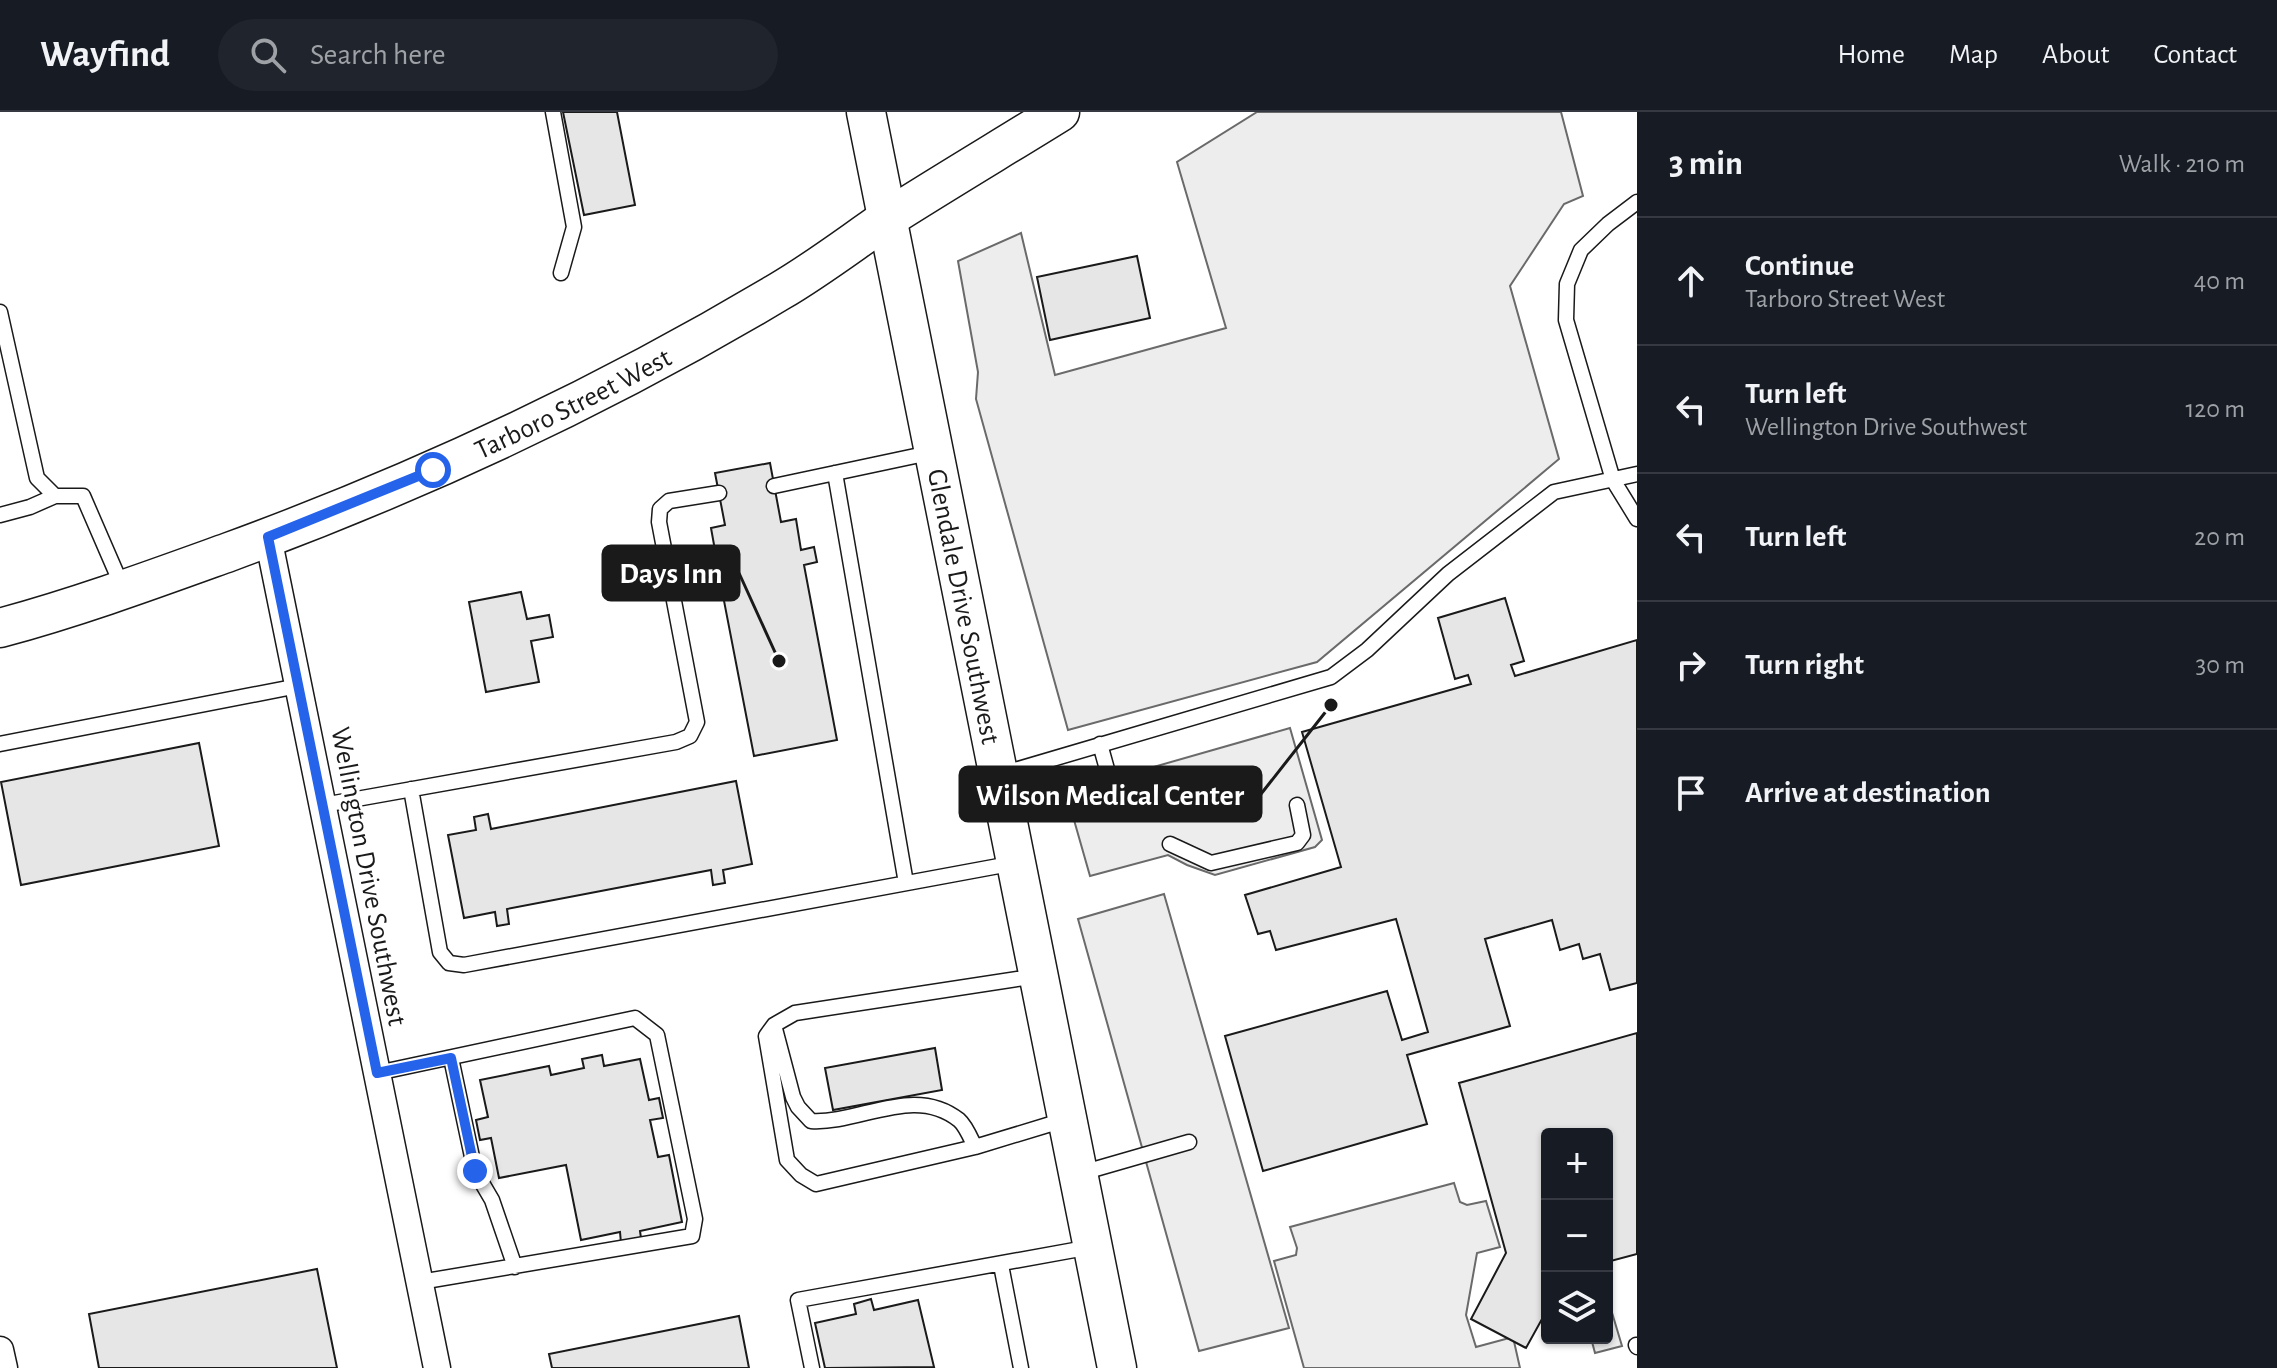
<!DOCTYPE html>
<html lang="en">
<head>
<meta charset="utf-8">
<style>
	:root { --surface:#171b24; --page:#20242c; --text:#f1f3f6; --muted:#9ea1a6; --line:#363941 }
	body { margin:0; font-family:"Alegreya Sans",sans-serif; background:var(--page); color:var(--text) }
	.controls { position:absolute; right:24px; bottom:24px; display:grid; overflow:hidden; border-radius:8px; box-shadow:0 2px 6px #0004 }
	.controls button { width:72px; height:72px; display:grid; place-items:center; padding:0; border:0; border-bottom:2px solid var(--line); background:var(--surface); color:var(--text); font:40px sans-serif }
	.stop { position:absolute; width:24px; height:24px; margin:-18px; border:6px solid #2563eb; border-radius:50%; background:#fff }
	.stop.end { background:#2563eb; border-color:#fff; box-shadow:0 2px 8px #0008 }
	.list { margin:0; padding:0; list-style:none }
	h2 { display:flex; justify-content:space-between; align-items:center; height:104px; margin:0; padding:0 32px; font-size:34px }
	h2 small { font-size:26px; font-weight:400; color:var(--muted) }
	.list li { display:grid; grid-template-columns:52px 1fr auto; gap:24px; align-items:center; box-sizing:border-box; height:128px; padding:0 32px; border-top:2px solid var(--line) }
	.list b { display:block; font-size:30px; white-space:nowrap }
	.list p { margin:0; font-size:26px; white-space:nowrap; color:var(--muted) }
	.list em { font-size:26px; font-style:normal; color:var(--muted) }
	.icon { flex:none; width:44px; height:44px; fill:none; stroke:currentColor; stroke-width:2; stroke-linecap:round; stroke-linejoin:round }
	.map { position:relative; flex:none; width:1637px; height:1256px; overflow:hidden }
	header { display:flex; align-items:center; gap:48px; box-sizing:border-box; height:112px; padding:0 40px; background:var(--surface); border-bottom:2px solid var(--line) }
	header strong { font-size:38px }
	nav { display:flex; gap:44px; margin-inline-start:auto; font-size:28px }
	.search { width:560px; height:72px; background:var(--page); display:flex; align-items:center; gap:20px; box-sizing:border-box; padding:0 28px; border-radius:44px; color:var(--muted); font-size:30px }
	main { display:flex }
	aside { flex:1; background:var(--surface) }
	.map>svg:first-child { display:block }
	.built { fill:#ededed; stroke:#6a6a6a; stroke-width:2 }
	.building { fill:#e6e6e6; stroke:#1a1a1a; stroke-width:2 }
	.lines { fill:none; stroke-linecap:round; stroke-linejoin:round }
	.lane-casing { stroke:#1a1a1a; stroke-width:17 }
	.street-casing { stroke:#1a1a1a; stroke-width:29 }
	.secondary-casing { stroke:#1a1a1a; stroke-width:41 }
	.lane { stroke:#fff; stroke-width:14 }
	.street { stroke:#fff; stroke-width:26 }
	.secondary { stroke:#fff; stroke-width:38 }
	.route { stroke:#2563eb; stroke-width:10 }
	.labels { text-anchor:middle; stroke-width:6; stroke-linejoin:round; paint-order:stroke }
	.street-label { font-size:28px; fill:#1a1a1a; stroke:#fff }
	.leader { fill:none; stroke:#1a1a1a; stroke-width:3 }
	.callout-dot { fill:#1a1a1a; stroke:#fff; stroke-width:3 }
	.callout { fill:#1a1a1a; stroke:#1a1a1a; stroke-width:3 }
	.callout-label { font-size:30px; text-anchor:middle; font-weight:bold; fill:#fff }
</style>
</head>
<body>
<header>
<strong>Wayfind</strong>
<div class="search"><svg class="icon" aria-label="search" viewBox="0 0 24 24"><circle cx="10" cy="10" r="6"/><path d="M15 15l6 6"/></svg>Search here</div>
<nav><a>Home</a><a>Map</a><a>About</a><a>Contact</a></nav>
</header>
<main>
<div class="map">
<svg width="1637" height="1256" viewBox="0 0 1637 1256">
	<rect width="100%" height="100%" fill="#fff"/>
	<!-- built -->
	<path class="built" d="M1257,0H1561L1583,84L1564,92L1510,174L1559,347L1317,550L1068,618L976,287L978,260L958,149L1021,121L1055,263L1226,216L1177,50Z
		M1290,616L1322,728L1315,735L1215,763L1187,753L1168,743L1090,764L1066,680Z
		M1164,782L1289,1216L1199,1239L1078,807Z
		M1454,1071L1460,1090L1467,1093L1486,1089L1500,1135L1477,1141L1466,1203L1476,1235L1513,1225L1520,1256H1304L1274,1149L1296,1143L1297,1136L1290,1115Z
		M1607,1184L1622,1234L1595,1241L1591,1226H1607Z"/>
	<!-- building -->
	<path class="building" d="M563,0H617L635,93L584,103Z
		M1137,144L1150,206L1050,228L1037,165Z
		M770,351L781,410L796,407L801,438L814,435L817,450L804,453L837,628L754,644L720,468L706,470L703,458L718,455L711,416L725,413L715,361Z
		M521,480L527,507L549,503L553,525L531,529L539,570L486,580L469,490Z
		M1505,486L1524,549L1511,553L1515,564L1637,528V871L1610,878L1600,842L1583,847L1579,832L1560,838L1552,808L1485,827L1510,914L1407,943L1427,1012L1263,1059L1225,924L1387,879L1402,928L1428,920L1396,807L1276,838L1270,819L1258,822L1245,783L1341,755L1302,620L1471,572L1468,563L1455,567L1438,506Z
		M199,631L219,734L21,773L1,670Z
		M736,669L752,752L723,758L725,771L713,773L711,758L507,797L509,812L497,814L495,800L464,806L448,723L476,718L474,705L488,702L491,717Z
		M1637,921V1142L1607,1150V1022H1547V1198L1526,1236L1471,1207L1506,1141L1459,971Z
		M935,936L942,978L833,998L825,956Z
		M602,943L604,954L640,947L649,988L659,986L663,1006L650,1008L658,1045L669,1043L682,1110L640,1119L641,1126L621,1131L620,1120L581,1128L566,1053L499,1066L491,1026L480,1028L476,1008L488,1005L480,968L549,954L551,963L584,956L582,947Z
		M317,1157L337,1256H99L89,1202Z
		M871,1187L874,1198L918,1188L934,1255L825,1256L815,1211L856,1202L854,1192Z
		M739,1204L749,1256H552L549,1242Z"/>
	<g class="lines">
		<defs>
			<path id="lane" d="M553,0L574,115L561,161
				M1637,90L1608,112L1581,138L1567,172L1566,208L1613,368L1637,407
				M0,200L37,366L55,384H83L122,474
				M835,361L906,771
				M774,374L934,340
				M0,403L30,395L55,384
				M0,632L298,574
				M1100,632L1110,668
				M998,663L1331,565L1367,538L1448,462L1554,380L1637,362
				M411,677L440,840L449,851L464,853L1015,751
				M323,693L676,630L690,624L697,610L659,410L660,397L669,389L719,381
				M1170,732L1211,751L1297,731L1303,723L1297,693
				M1037,864L795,901L774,913L766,924L787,1048L801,1063L816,1072L975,1035L1064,1008
				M774,913L793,985L798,995L811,1009C860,1012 914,972 959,1008C966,1014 971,1027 975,1035
				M451,946L475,1059L492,1088L515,1155
				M377,961L635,906L657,923L695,1107L692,1124L420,1170
				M1078,1062L1189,1030
				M1001,1153L1021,1256
				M1636,1233L1637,1235
				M812,1256L798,1188L1091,1135"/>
			<path id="street" d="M268,425L437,1256
				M0,1238L4,1256"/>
			<g id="secondary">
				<path id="s1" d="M866,0L1117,1256"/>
				<path id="s2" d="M0,516C78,495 154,467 229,440C420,370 606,283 780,179C816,158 850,132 885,108C943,71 1002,36 1060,0"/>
			</g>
		</defs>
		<!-- lane casing -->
		<use href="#lane" class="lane-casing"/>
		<!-- street casing -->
		<use href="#street" class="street-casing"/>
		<!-- secondary casing -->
		<use href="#secondary" class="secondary-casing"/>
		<!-- lane -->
		<use href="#lane" class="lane"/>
		<!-- street -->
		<use href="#street" class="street"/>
		<!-- secondary -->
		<use href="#secondary" class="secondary"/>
	</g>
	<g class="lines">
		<!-- route -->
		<path class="route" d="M433,358L268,425L377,961L451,946L475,1059"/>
	</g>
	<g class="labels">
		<!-- street labels -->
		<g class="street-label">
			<text dy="10" stroke="none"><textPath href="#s2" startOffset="616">Tarboro Street West</textPath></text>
			<text dy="10" stroke="none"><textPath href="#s1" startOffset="504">Glendale Drive Southwest</textPath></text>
			<text transform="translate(370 764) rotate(79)" y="10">Wellington Drive Southwest</text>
		</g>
	</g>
	<!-- callouts -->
	<path class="leader" d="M779 549L739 461M1331 593L1261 682"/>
	<g class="callout-dot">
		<circle cx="779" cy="549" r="8"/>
		<circle cx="1331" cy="593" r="8"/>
	</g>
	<g class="callout">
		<rect x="603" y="434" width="136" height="54" rx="8"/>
		<rect x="960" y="655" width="301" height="54" rx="8"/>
	</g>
	<g class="callout-label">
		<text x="671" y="471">Days Inn</text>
		<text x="1110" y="693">Wilson Medical Center</text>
	</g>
</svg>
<div class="controls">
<button>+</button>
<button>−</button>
<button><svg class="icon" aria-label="layers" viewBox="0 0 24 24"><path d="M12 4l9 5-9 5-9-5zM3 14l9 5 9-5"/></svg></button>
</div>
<div class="stop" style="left:433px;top:358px"></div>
<div class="stop end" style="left:475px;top:1059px"></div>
</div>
<aside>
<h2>3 min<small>Walk · 210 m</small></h2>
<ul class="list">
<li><svg class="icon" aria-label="ahead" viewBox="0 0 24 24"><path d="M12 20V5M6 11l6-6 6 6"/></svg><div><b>Continue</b><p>Tarboro Street West</p></div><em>40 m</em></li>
<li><svg class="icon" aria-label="left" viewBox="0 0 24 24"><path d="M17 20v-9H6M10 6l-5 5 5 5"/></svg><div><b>Turn left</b><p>Wellington Drive Southwest</p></div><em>120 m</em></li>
<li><svg class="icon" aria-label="left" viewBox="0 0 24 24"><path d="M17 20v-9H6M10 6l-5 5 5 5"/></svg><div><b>Turn left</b></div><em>20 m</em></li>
<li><svg class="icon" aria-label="right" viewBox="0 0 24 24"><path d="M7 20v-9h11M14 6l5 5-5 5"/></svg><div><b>Turn right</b></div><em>30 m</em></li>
<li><svg class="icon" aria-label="arrive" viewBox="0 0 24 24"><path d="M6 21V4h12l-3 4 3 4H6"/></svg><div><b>Arrive at destination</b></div></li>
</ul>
</aside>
</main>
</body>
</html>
